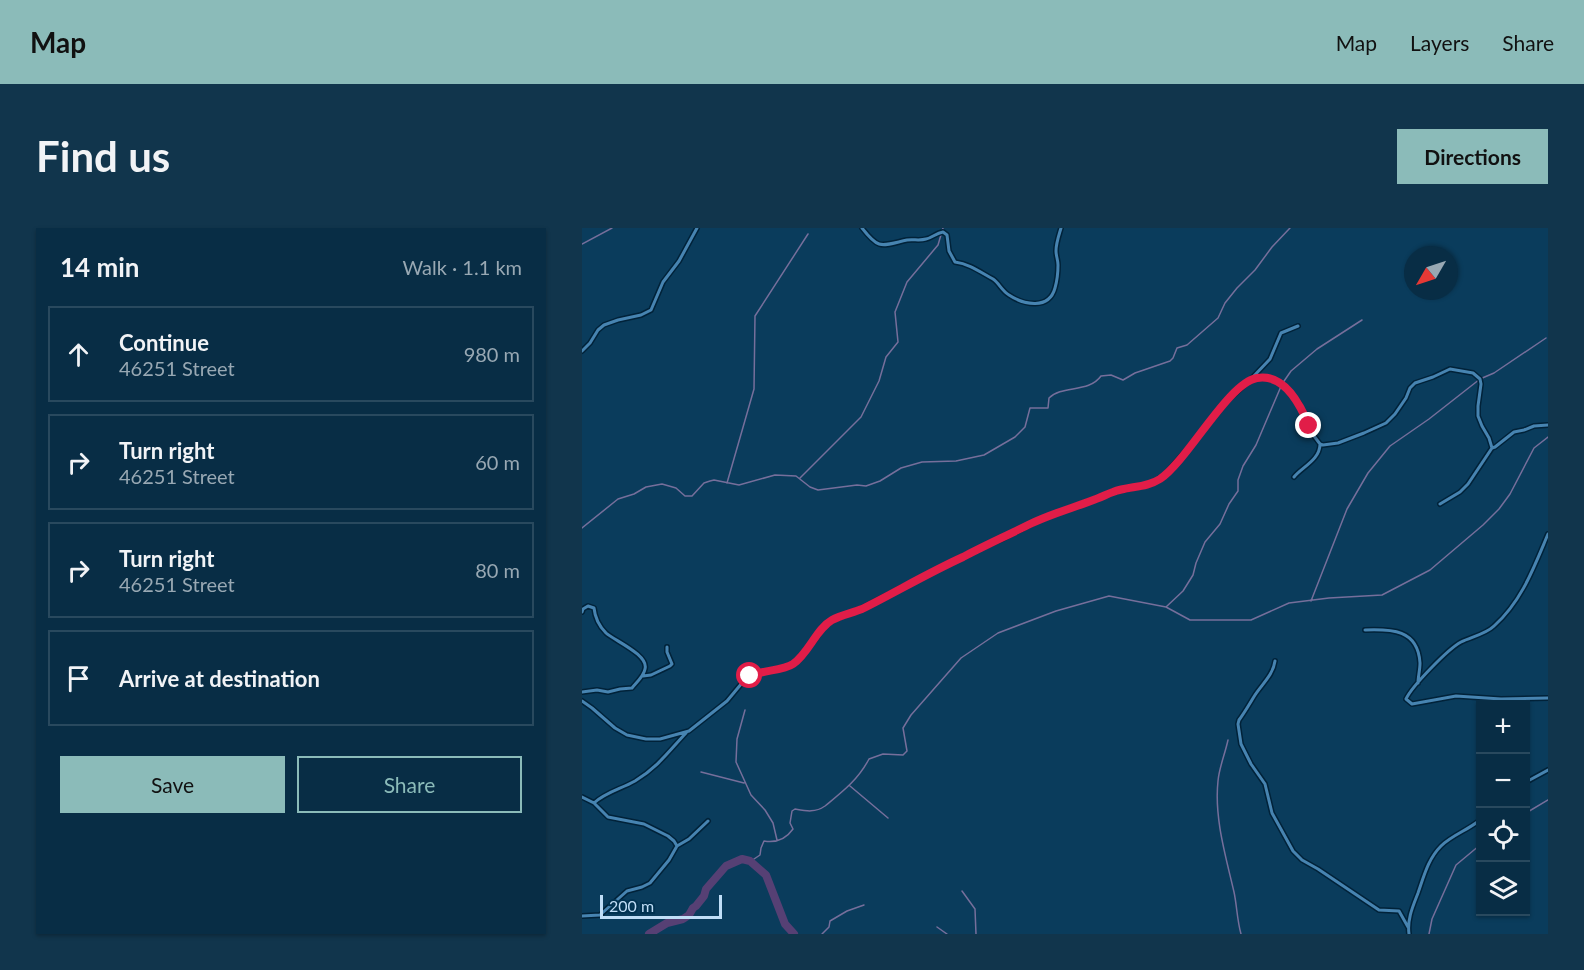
<!DOCTYPE html>
<html lang="en">
<head>
<meta charset="utf-8">
<style>
	:root { --surface:#082d45; --page:#11354c; --text:#f1f3f6; --muted:#98a8b3; --line:#29495e; --accent:#8bbbb9 }
	body { margin:0; font-family:Lato,sans-serif; background:var(--page); color:var(--text) }
	.controls { position:absolute; right:18px; bottom:18px; display:grid; overflow:hidden; border-radius:0px; box-shadow:0 2px 4px #0004 }
	.controls button { width:54px; height:54px; display:grid; place-items:center; padding:0; border:0; border-bottom:2px solid var(--line); background:var(--surface); color:var(--text); font:30px sans-serif }
	.compass { position:absolute; left:822px; top:18px; width:54px; height:54px; border-radius:50%; background:var(--surface); box-shadow:0 2px 4px #0004; rotate:231deg }
	.scale { position:absolute; left:18px; bottom:15px; width:122px; box-sizing:border-box; padding-left:6px; border:3px solid #c0def7; border-top:0; font-size:16px; line-height:21px; white-space:nowrap; color:#c0def7; -webkit-text-stroke:4px #003251; paint-order:stroke }
	.stop { position:absolute; width:18px; height:18px; margin:-14px; border:4px solid #e11d48; border-radius:50%; background:#fff }
	.stop.end { background:#e11d48; border-color:#fff; box-shadow:0 2px 6px #0008 }
	.list { margin:0; padding:0; list-style:none }
	h2 { display:flex; justify-content:space-between; align-items:center; height:78px; margin:0; padding:0 24px; font-size:26px }
	h2 small { font-size:20px; font-weight:400; color:var(--muted) }
	.list li { display:grid; grid-template-columns:39px 1fr auto; gap:18px; align-items:center; box-sizing:border-box; height:96px; margin:0 12px 12px; padding:0 12px; border:2px solid var(--line); border-radius:0px }
	.list b { display:block; font-size:22px; white-space:nowrap }
	.list p { margin:0; font-size:20px; white-space:nowrap; color:var(--muted) }
	.list em { font-size:20px; font-style:normal; color:var(--muted) }
	.actions { display:flex; gap:12px; padding:18px 24px }
	.actions a { flex:1; padding:14px 0; border:2px solid var(--accent); border-radius:0px; text-align:center; font-size:21px; color:var(--accent) }
	.actions .main { background:var(--accent); color:#111 }
	.icon { flex:none; width:33px; height:33px; fill:none; stroke:currentColor; stroke-width:2; stroke-linecap:round; stroke-linejoin:round }
	.map { position:relative; flex:none; width:966px; height:706px; overflow:hidden; border-radius:0px }
	header { display:flex; align-items:center; gap:36px; box-sizing:border-box; height:84px; padding:0 30px; background:var(--accent); color:#111 }
	header strong { font-size:28px }
	nav { display:flex; gap:33px; margin-inline-start:auto; font-size:21px }
	.intro { display:flex; align-items:center; justify-content:space-between; box-sizing:border-box; height:144px; padding:0 36px }
	h1 { margin:0; font-size:42px }
	.button { padding:15px 27px; border-radius:0px; background:var(--accent); color:#111; font-size:21px; font-weight:700 }
	main { display:flex; gap:36px; padding:0 36px }
	aside { flex:1; background:var(--surface); border-radius:0px; box-shadow:0 2px 4px #0004 }
	.map>svg:first-child { display:block }
	.lines { fill:none; stroke-linecap:round; stroke-linejoin:round }
	.stream { stroke:#766f9b; stroke-width:1.5 }
	.river { stroke:#564074; stroke-width:8 }
	.street-casing { stroke:#012239; stroke-width:6 }
	.street { stroke:#4784b1; stroke-width:3 }
	.route { stroke:#e11d48; stroke-width:8 }
</style>
</head>
<body>
<header>
<strong>Map</strong>
<nav><a>Map</a><a>Layers</a><a>Share</a></nav>
</header>
<div class="intro"><h1>Find us</h1><a class="button">Directions</a></div>
<main>
<aside>
<h2>14 min<small>Walk · 1.1 km</small></h2>
<ul class="list">
<li><svg class="icon" aria-label="ahead" viewBox="0 0 24 24"><path d="M12 20V5M6 11l6-6 6 6"/></svg><div><b>Continue</b><p>46251 Street</p></div><em>980 m</em></li>
<li><svg class="icon" aria-label="right" viewBox="0 0 24 24"><path d="M7 20v-9h11M14 6l5 5-5 5"/></svg><div><b>Turn right</b><p>46251 Street</p></div><em>60 m</em></li>
<li><svg class="icon" aria-label="right" viewBox="0 0 24 24"><path d="M7 20v-9h11M14 6l5 5-5 5"/></svg><div><b>Turn right</b><p>46251 Street</p></div><em>80 m</em></li>
<li><svg class="icon" aria-label="arrive" viewBox="0 0 24 24"><path d="M6 21V4h12l-3 4 3 4H6"/></svg><div><b>Arrive at destination</b></div></li>
</ul>
<div class="actions"><a class="main">Save</a><a>Share</a></div>
</aside>
<div class="map">
<svg width="966" height="706" viewBox="0 0 966 706">
	<rect width="100%" height="100%" fill="#0a3c5c"/>
	<g class="lines">
		<!-- stream -->
		<path class="stream" d="M0,16L30,0
			M218,250L279,189L297,153L304,129L316,114L313,84L325,54L356,17L361,0
			M145,255L172,161L173,88L226,6
			M0,300L36,271L52,266L64,259L80,256L94,260L103,268H110L122,255L128,253L132,252L157,257L193,247L214,248L228,259L236,262L275,257L284,258L298,253L319,240L340,234L374,233L402,227L433,209L443,199L448,180H466L467,170C480,157 507,165 519,148L529,147L541,152L553,145L588,133L591,130L595,120L605,117L636,90L643,75L655,60L673,42L690,19L708,0
			M729,373L765,281L786,245L808,218L847,191L898,151L912,145L964,110
			M584,379L601,363L611,347L614,335L623,314L638,296L647,276L656,263V252L661,238L674,217L700,156L709,143L735,121L780,92
			M163,482L155,511L154,534L169,567L183,582L191,595L195,612
			M646,512C643,526 637,540 636,553C632,590 644,629 652,664C655,678 655,692 659,706
			M119,544L162,555
			M268,558L306,590
			M944,585L966,572
			M169,633L178,627L179,620L182,613C194,615 204,611 211,601L208,595L210,583L213,581C224,583 233,585 243,578C260,564 276,552 287,531L301,526L321,527L325,523L321,500L329,487L379,430L416,405L474,383L527,368L584,379L608,392H669L707,375L747,370L800,367L848,342L901,297L917,281L928,266L952,220L966,209
			M380,663L393,681L394,706
			M355,699L365,706
			M240,706L247,699L248,693L265,683L282,677
			M847,706L850,691L874,637L898,617"/>
		<!-- river -->
		<path class="river" d="M67,706L85,695L101,691L107,687L111,680L114,678L122,668L124,661L144,638L160,631L168,633L184,647L203,696L212,706"/>
		<defs>
			<path id="street" d="M280,0C297,22 299,18 325,12C331,11 338,13 344,11C350,10 354,5 361,4L365,7L367,23L373,34C388,36 398,44 411,51C417,55 420,63 427,67C442,77 467,82 473,60C475,53 476,44 476,37C476,32 474,28 474,23C474,15 477,7 479,0
				M0,123L8,115L16,102L22,97L36,92L59,87L69,82L81,54L97,33L115,0
				M669,151L688,131L699,105L716,98
				M910,220L913,219L932,204L942,202L952,198L966,197
				M712,249C720,239 738,232 738,216
				M966,306C952,339 940,373 912,398C904,406 889,409 879,414C866,421 830,458 824,471L830,476L874,468L919,471L966,470
				M0,384L1,381L6,378L12,380C13,390 16,397 24,405C33,413 67,427 63,441C62,448 54,455 50,460L38,461L26,464L15,462L0,464
				M783,402C809,401 836,401 838,435C838,442 836,449 836,455
				M693,433C691,447 681,455 673,467C668,475 663,484 657,492L656,496L659,516L669,536L683,556L690,585L711,623L720,632L736,641L797,682L817,683L826,699
				M61,448L69,447L88,438L90,436L85,424V419
				M0,473L10,480L33,500L45,507L64,511H78L107,503L145,473L160,455L168,448L190,442L206,439L214,434L232,413L242,398L251,392L280,380L379,329L420,311L464,289L531,264L565,257L579,251L609,217L645,173L668,152L677,149L692,152L700,156L705,162L717,175L729,204L738,216L741,217L756,215L782,205L804,195L813,186L824,170L828,160L833,155L851,149L868,141L891,145L898,151L899,156L896,178V188L900,198L907,210L910,220L886,256L878,264L858,276
				M944,554L966,542
				M0,569L12,575L26,589L62,596L86,608L92,613L95,618L87,632L68,655L60,659L45,663L18,687L0,688
				M12,575C24,564 39,561 53,553C76,539 87,523 104,505
				M95,618L107,611L126,593
				M827,706C825,691 831,678 836,665C842,648 846,631 859,618C870,607 886,602 898,592"/>
		</defs>
		<!-- street casing -->
		<use href="#street" class="street-casing"/>
		<!-- street -->
		<use href="#street" class="street"/>
	</g>
	<g class="lines">
		<!-- route -->
		<path class="route" d="M168,448C180,442 201,443 211,436C227,425 234,401 250,392C259,387 270,385 280,381C314,364 346,345 381,329C402,318 424,308 446,297C468,286 491,280 514,271C520,269 525,266 531,264C547,258 564,260 578,251C606,232 646,155 675,150C703,145 719,178 727,198"/>
	</g>
</svg>
<div class="controls">
<button>+</button>
<button>−</button>
<button><svg class="icon" aria-label="locate" viewBox="0 0 24 24"><circle cx="12" cy="12" r="6"/><path d="M12 2v4M12 18v4M2 12h4M18 12h4"/></svg></button>
<button><svg class="icon" aria-label="layers" viewBox="0 0 24 24"><path d="M12 4l9 5-9 5-9-5zM3 14l9 5 9-5"/></svg></button>
</div>
<svg class="compass" viewBox="-18 -18 36 36"><path d="M0-13l5 13h-10z" fill="#e53935"/><path d="M0 13l5-13h-10z" fill="#98a8b3"/></svg>
<div class="scale">200 m</div>
<div class="stop" style="left:168px;top:448px"></div>
<div class="stop end" style="left:727px;top:198px"></div>
</div>
</main>
</body>
</html>
